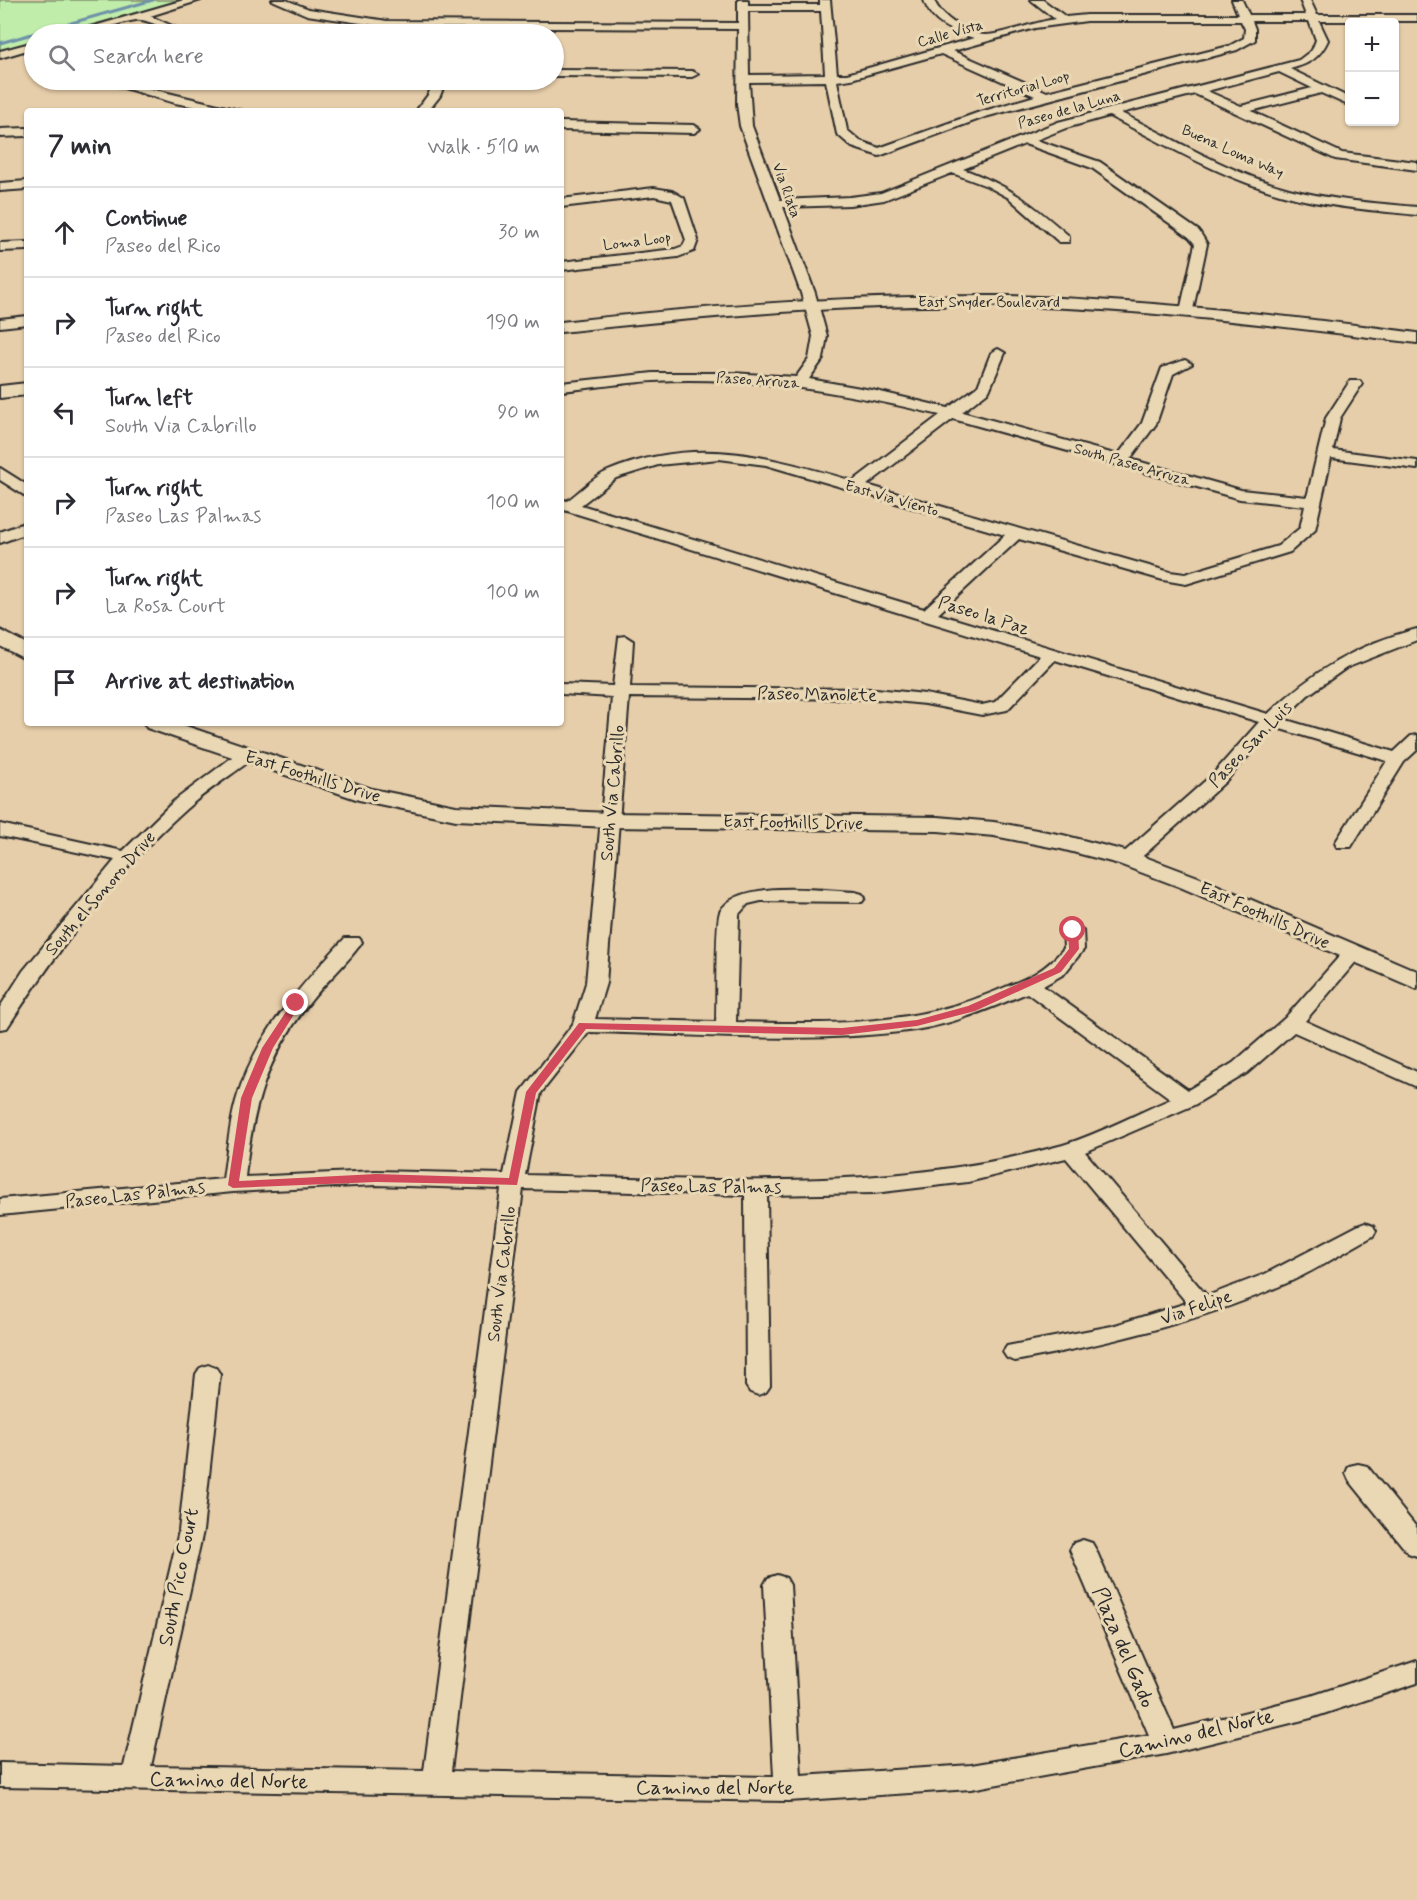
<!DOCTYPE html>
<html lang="en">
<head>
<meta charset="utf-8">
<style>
	:root { --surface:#fff; --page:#f2f2f3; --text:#2b2b33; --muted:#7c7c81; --line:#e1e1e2 }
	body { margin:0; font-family:Mynerve,sans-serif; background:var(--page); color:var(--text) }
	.controls { position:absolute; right:18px; top:18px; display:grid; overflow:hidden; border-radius:6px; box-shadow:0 2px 4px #0004 }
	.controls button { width:54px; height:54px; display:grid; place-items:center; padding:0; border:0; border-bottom:2px solid var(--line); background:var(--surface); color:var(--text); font:30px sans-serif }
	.stop { position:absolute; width:18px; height:18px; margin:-14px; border:4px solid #d1495b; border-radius:50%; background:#fff }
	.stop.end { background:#d1495b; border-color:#fff; box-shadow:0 2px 6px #0008 }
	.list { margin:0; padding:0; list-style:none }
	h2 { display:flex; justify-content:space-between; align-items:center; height:78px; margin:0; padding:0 24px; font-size:26px }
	h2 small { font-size:20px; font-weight:400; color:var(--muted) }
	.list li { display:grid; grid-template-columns:39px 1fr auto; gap:18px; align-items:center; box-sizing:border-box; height:90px; padding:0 24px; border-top:2px solid var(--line) }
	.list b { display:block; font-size:22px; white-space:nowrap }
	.list p { margin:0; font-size:20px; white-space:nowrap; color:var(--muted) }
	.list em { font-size:20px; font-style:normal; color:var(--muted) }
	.icon { flex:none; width:33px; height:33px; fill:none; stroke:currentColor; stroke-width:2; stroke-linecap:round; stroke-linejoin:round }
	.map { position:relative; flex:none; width:1417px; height:1900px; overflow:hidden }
	.search { position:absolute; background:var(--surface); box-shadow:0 2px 4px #0004; left:24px; top:24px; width:540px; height:66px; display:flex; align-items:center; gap:15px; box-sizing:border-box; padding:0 21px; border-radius:33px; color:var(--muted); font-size:22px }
	.panel { position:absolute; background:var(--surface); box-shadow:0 2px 4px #0004; left:24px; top:108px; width:540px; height:618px; border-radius:6px }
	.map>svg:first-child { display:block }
	.green { fill:#c0edaa; stroke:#768c6a; stroke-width:1.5 }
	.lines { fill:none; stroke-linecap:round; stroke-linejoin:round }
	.stream { stroke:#6e92a8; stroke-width:3 }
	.minor-casing { stroke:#2b2b2b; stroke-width:4 }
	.tertiary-casing { stroke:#2b2b2b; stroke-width:4 }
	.minor { fill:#ead8b5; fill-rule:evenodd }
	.tertiary { fill:#ead8b5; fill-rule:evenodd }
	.route { fill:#d1495b }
	.labels { text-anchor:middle; stroke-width:6; stroke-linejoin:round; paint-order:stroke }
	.far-street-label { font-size:15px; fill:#2b2b2b; stroke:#ead8b5 }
	.street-label { font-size:18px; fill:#2b2b2b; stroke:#ead8b5 }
	.near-street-label { font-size:21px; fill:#2b2b2b; stroke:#ead8b5 }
</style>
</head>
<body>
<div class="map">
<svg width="1417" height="1900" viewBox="0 0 1417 1900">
	<rect width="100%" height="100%" fill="#e7ceaa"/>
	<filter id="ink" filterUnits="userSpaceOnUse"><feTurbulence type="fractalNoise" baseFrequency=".0167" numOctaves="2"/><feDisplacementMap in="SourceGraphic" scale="12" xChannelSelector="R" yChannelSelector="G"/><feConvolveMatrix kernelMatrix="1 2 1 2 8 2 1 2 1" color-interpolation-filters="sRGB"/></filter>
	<g filter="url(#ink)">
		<!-- green -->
		<path class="green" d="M0,0H182L59,34H34V41L0,51Z"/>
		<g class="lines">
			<!-- stream -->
			<path class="stream" d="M0,43L153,0"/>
			<defs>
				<path id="minor" d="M184,0H201L150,16L190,34C171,34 148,18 136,20C112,23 91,37 67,34Z
					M272,0H286L309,9L387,21L738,23V0H748V5H820V0H830L837,74H847L974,38C952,31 931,24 924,0H934C940,17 968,35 986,35C1001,35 1035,22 1055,19L1031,0H1043L1066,17L1087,15H1238L1232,0H1242L1249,15H1306L1300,0H1310L1317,15H1417V21H1319L1328,40C1320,58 1309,64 1290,69L1350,98V106L1321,93L1251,111L1342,153L1417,162V170L1335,159L1195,94L1121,113C1176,140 1230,173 1289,189C1330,200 1374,203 1417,207V215C1371,210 1325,207 1280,194C1220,177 1165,144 1109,116L1066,128L1036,140L1100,162L1199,231L1207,244L1192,314L1187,315L1180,311L1195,244L1189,237L1092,168L1025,144L963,169C1012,187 1030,203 1069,236V242H1059L1009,198L987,186L952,173L884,200L850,205L783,207L815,293L827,336L823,359L809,379L872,390L948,408L978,386L991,353L998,349L1005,353L989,391L962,412L1118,455L1142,423L1162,368L1185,360L1192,364L1173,374L1156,424L1130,459L1241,490L1307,497L1326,418L1350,381H1360L1362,384L1340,418L1333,450L1417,461V469L1331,458L1315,530L1290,552L1186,584L1163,580L1019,539L938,614L1268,714C1312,672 1357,644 1417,629V640L1346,668L1308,695L1283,719L1394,752L1411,736L1417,735V750L1404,762L1351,847H1337L1335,843L1387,761L1274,727L1225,782L1135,863H1121L1119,859L1121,855L1213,774L1259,722L1055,660L1007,710L982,715L925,704L876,699L629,697L606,983L595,1019L716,1022C717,1003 715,923 720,912C737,878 823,891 855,892L862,894L865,898L862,902L761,901L748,904L739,914L736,1022C828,1024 909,1027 996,991C1025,979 1044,973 1064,948L1063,930L1073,924L1083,930L1084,949L1064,974L1043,986L1188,1090L1233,1063L1285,1018L1345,950H1359L1362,954L1359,958L1305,1021L1417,1072V1087L1294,1032L1247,1073L1194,1105L1085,1152L1207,1296L1265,1274L1357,1226L1365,1223L1373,1226L1376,1231L1373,1236C1342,1253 1312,1273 1280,1286C1195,1323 1105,1344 1015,1361L1007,1358L1003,1352L1007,1346L1112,1326L1187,1303L1066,1158L968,1182L874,1193L767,1195L770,1386L766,1392L758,1395L750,1392L746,1386L745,1195L523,1189L451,1771L774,1777L764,1585L768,1578L777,1575L786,1578L790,1585L801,1776L971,1765L1149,1735L1070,1550L1074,1543L1083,1540L1092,1543L1096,1550L1174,1730L1311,1696L1417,1661V1683L1311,1718L1166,1754L971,1789L788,1801L0,1787V1763L124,1766L179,1531L196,1374L200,1368L208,1365L216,1368L220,1374L203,1531L151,1766L424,1771L501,1189L376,1185L233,1192L0,1215V1199L223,1179C227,1153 229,1126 236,1101C254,1036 301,986 345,938H359L362,942C347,964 326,981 310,1002C265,1059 253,1107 245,1177L376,1171L504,1174L521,1092L573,1024L586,983L612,697L561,694V684L613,686L619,637L625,636L633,641L630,687L876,689L925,694L982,705L995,702L1040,656L561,509V499L567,501C580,492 593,477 608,471C696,435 767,456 853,481L940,415C845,392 750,376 653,381C622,383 591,388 561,391V383L653,373H732L796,377L809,359L813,336L801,293L740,126L737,104L738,29L387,27L307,15ZM748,11H821L825,74L749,75ZM1087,21H1241L1245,29L1244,38L1229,46L1047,92L953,51L1035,28ZM1252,21H1309L1316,40L1312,50L1299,60L1058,122L881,193L850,197L780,200L752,126L749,82L826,81L837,134L852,147L879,156L985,117L1237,50L1255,40V29ZM941,54L1035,96L977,113L879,148L860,141L847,130L837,81L851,79ZM1279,72L1312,88L1241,106L1207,91ZM953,419L1240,499L1305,506L1300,528L1278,546L1185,574L1170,572L867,485ZM719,459L766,465L1005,535L924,609L581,505L616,478L658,465ZM1027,993L1171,1099C1136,1114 1099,1134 1063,1145C886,1194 706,1179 525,1175L541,1093L589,1032C695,1034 810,1045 915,1030C954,1024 991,1008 1027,993Z
					M34,42V48L0,58V51Z
					M554,70L692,71L698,74L692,77L554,76Z
					M97,80H114L243,111H217L175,103Z
					M435,80H446L440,96L428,111H416L428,95Z
					M561,122L694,125L700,129L694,133L561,130Z
					M27,128V136L0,137V129Z
					M27,181V189L0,191V183Z
					M654,188L672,191L684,198L698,240L694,251L678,257L561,270V262L675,249L683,246L686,240L672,200L654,196L561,207V199Z
					M27,242V250L0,251V243Z
					M27,316V324L0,327V319Z
					M0,468L27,485V497L0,480Z
					M27,522V533L0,543V532Z
					M245,751L251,752L254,756L251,760C230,776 206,791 186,809C116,871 58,950 7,1028L0,1029V1007L23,971L115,860L0,836V824L123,851L174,801L239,752Z
					M1358,1464L1367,1466L1417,1528V1556L1408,1553L1349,1480L1346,1473L1349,1466Z"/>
				<path id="tertiary" d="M1009,296C1146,300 1281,315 1417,333V343C1282,326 1146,309 1010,306C860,303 710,316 561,332V322C710,305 859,295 1009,296Z
					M27,383V395L0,398V386Z
					M0,630L27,644V660L0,646Z
					M144,723H177L372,789L456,806L609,813L938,817L994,822L1063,835L1137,854L1198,877L1417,971V989L1180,887L1119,864L1061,849L994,836L938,831L609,827L456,820L359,800L147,728Z"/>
			</defs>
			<!-- minor casing -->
			<use href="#minor" class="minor-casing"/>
			<!-- tertiary casing -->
			<use href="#tertiary" class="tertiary-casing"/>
			<!-- minor -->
			<use href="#minor" class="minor"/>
			<!-- tertiary -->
			<use href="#tertiary" class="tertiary"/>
		</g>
	</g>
	<!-- route -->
	<path class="route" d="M1073,928L1078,930L1079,949L1061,972L975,1011L917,1026L842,1035L586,1029L536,1093L517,1185L376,1182L233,1188L228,1185L241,1098L262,1048L293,1001L301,1003L273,1048L252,1098L239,1181L376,1174L509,1178L526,1092L579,1023L842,1028L917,1020L968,1006L1054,968L1069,949L1068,930Z"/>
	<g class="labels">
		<!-- far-street labels -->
		<g class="far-street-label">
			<text transform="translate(950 33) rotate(-16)" y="5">Calle Vista</text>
			<text transform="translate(1023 88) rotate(-16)" y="5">Territorial Loop</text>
			<text transform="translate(1069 109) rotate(-16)" y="5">Paseo de la Luna</text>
			<text transform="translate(1233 151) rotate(24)" y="5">Buena Loma Way</text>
			<text transform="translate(787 190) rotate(70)" y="5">Via Riata</text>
			<text transform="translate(637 241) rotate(-7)" y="5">Loma Loop</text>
			<text x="989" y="307">East Snyder Boulevard</text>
			<text transform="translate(758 380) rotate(4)" y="5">Paseo Arruza</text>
			<text transform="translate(1132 464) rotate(16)" y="5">South Paseo Arruza</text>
			<text transform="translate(892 498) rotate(16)" y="5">East Via Viento</text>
		</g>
		<!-- street labels -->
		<g class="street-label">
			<text transform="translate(984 615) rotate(17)" y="6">Paseo la Paz</text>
			<text transform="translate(817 694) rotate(1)" y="6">Paseo Manolete</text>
			<text transform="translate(1250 744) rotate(-46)" y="6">Paseo San Luis</text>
			<text transform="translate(313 776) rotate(17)" y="6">East Foothills Drive</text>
			<text transform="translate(612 793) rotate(-85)" y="6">South Via Cabrillo</text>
			<text transform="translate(793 822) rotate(1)" y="6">East Foothills Drive</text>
			<text transform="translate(100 893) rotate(-49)" y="6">South el Sonoro Drive</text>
			<text transform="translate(1265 915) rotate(24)" y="6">East Foothills Drive</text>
			<text transform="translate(711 1186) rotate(1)" y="6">Paseo Las Palmas</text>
			<text transform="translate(135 1194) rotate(-6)" y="6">Paseo Las Palmas</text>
			<text transform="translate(501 1274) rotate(-83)" y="6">South Via Cabrillo</text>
			<text transform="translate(1196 1307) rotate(-19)" y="6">Via Felipe</text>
		</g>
		<!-- near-street labels -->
		<g class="near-street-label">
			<text transform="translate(178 1577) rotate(-79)" y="7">South Pico Court</text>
			<text transform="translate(1124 1647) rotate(67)" y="7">Plaza del Gado</text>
			<text transform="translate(1196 1733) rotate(-13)" y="7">Camino del Norte</text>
			<text transform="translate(229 1780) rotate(1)" y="7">Camino del Norte</text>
			<text x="715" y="1794">Camino del Norte</text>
		</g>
	</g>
</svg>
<div class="controls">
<button>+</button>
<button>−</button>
</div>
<div class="stop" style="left:1073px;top:930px"></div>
<div class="stop end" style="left:296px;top:1003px"></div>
<div class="search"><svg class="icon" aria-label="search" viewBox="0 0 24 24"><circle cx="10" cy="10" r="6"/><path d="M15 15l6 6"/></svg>Search here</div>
<section class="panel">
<h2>7 min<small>Walk · 510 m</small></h2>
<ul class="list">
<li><svg class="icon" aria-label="ahead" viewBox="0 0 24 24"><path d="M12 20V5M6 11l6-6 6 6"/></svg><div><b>Continue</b><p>Paseo del Rico</p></div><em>30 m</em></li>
<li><svg class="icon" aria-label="right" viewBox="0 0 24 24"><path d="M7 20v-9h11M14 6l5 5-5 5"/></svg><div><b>Turn right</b><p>Paseo del Rico</p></div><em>190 m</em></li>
<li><svg class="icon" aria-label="left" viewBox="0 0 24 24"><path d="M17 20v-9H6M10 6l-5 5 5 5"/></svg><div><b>Turn left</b><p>South Via Cabrillo</p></div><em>90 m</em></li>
<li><svg class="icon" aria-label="right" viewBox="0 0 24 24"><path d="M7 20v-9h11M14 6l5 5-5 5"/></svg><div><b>Turn right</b><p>Paseo Las Palmas</p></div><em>100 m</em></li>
<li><svg class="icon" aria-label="right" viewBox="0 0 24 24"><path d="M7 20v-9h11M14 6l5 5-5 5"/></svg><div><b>Turn right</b><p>La Rosa Court</p></div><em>100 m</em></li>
<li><svg class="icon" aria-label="arrive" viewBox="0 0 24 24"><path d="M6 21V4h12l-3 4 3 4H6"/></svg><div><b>Arrive at destination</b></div></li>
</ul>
</section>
</div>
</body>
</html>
